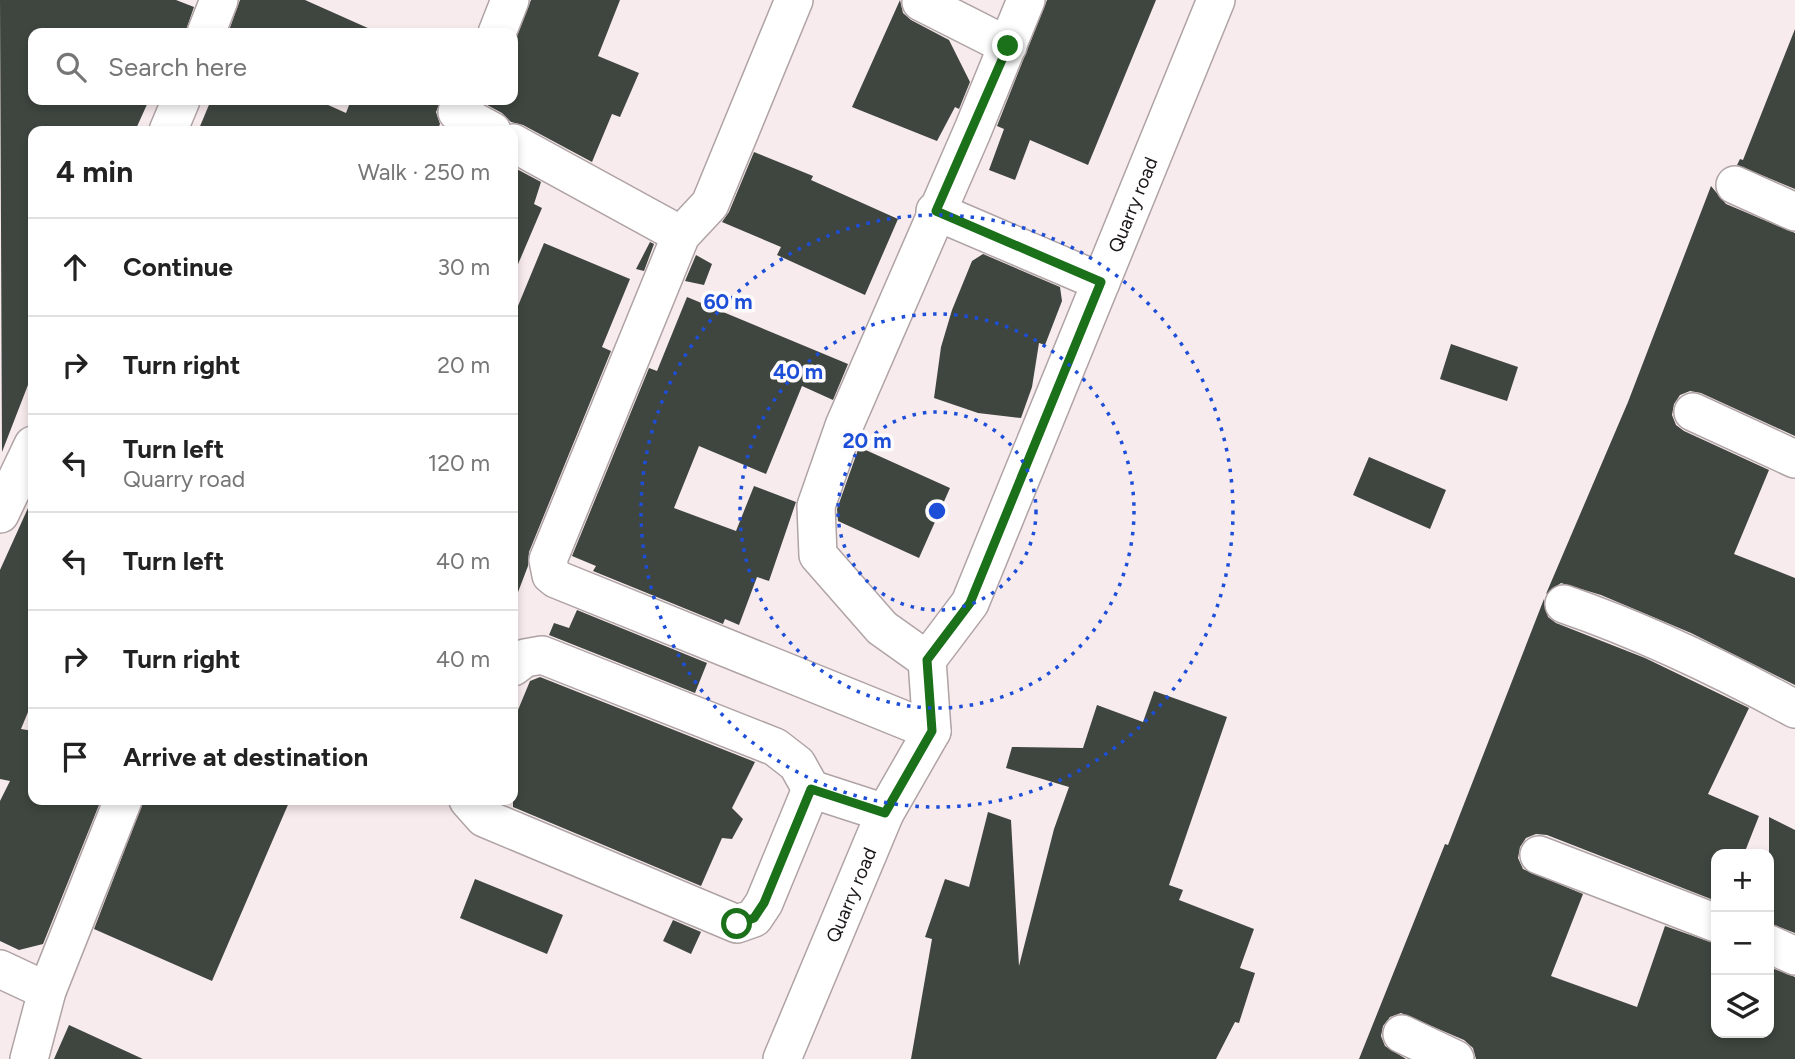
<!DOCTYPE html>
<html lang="en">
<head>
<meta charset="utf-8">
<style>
	:root { --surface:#fff; --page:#f6f6f6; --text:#222; --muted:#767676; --line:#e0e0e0 }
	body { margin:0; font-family:Figtree,sans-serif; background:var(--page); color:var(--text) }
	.controls { position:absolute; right:21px; bottom:21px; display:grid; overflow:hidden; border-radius:14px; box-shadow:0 4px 10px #0003 }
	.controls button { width:63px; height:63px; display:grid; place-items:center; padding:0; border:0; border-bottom:2px solid var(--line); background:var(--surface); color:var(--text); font:35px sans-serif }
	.stop { position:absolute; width:21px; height:21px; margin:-16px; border:5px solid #1b701a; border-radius:50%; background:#fff }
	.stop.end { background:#1b701a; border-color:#fff; box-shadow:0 2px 7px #0008 }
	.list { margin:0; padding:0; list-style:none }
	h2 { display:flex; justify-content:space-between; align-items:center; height:91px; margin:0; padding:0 28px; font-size:30px }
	h2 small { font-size:23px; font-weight:400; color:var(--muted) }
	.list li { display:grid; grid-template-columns:46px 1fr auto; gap:21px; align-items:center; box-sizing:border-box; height:98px; padding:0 28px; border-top:2px solid var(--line) }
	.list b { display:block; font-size:26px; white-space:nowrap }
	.list p { margin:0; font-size:23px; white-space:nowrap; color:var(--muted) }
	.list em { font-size:23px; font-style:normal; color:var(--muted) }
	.icon { flex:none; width:38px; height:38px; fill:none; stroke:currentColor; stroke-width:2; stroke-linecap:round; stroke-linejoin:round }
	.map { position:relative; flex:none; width:1795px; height:1059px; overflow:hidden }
	.search { position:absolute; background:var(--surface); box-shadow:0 4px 10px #0003; left:28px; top:28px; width:490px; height:77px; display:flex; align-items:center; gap:18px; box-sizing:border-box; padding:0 24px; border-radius:14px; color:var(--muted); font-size:26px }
	.panel { position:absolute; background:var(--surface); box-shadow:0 4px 10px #0003; left:28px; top:126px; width:490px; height:679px; border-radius:14px }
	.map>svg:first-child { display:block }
	.building { fill:#3f463f }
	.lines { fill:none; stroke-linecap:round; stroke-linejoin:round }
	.minor-casing { stroke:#afa3a5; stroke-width:40 }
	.minor { stroke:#fff; stroke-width:37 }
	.route { stroke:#1b701a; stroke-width:9 }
	.ring { fill:none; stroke:#1d4ed8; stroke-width:3.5; stroke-dasharray:3.5 7 }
	.labels { text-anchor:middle; stroke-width:7; stroke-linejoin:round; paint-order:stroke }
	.street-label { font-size:19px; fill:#1b1718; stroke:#fefbfc }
	.centre { fill:#1d4ed8; stroke:#fefbfc; stroke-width:3.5 }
	.ring-label { font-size:21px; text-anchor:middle; font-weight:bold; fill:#1d4ed8; stroke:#fefbfc; stroke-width:7; stroke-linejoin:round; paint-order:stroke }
</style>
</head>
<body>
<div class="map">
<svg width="1795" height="1059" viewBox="0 0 1795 1059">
	<rect width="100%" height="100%" fill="#f8ebed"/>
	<!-- building -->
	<path class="building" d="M0,0H176L194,7L185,33H33V100H149L135,131H33V372L2,452Z
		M240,0H305L379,33H228Z
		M531,0H620L598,56L639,73L620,117L612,114L592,162L523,125L511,122L502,113L478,100H513V46Z
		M900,0L903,13L911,20L949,40L970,82L959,109L955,107L937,141L852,107Z
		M1047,0H1156L1088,165L1030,140L1015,180L989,170L1004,129L997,126Z
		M1795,29V189L1737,165L1740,159L1743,160Z
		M211,100H317L346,113L351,100H441L436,112L440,124L437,131H198Z
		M754,152L813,176L811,180L898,219L865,295L777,255L781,247L722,222L729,212Z
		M513,167L541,182L534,204L542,208L513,276Z
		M1711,186L1726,204L1795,233V436L1701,393L1690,391L1680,395L1674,404L1672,415L1676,425L1684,431L1769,470L1734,554L1795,578V685L1691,633L1601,595L1561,583L1546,594L1628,402Z
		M650,242L654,244L644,271L636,269Z
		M544,243L630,279L602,347L611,351L529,552L528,566L515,600L513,318Z
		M983,254L1060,287L1062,301L1045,345L1039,343L1032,387L1021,418L978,413L934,398L941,347L952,310L972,261Z
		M696,255L712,264L704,285L685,281Z
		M687,297L848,364L833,400L802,386L766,474L699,446L674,508L736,531L754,486L796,502L769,581L757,577L739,625L725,619L723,624L593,571L596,566L572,556L649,368L657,371Z
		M1451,344L1518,367L1507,401L1440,379Z
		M859,447L950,488L919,558L838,521L837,509Z
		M1369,457L1446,490L1430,529L1353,495Z
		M33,497V700L21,729L33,731V800H101L43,944L19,950L0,941V801L10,781L0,779V570Z
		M1544,599L1548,617L1556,623L1645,658L1749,708L1708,794L1759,816L1744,854H1716V901L1547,835L1536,834L1526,838L1520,847L1518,858L1523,869L1583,894L1551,976L1637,1007L1665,926L1716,944V1033H1769V967L1795,977V1059H1476L1473,1048L1464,1040L1401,1013L1390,1017L1383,1026L1381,1036L1385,1046L1406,1059H1359L1445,844L1448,845Z
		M577,610L707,663L695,693L549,635L554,623L569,628Z
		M540,677L755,762L732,808L743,819L732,839L722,838L701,886L513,807V722L530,681Z
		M1154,691L1227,717L1169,885L1183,890L1179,900L1254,929L1240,968L1255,973L1239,1023L1235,1022L1216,1059H911L932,939L925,937L945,879L969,887L988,812L1011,820L1019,966L1054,829L1069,787L1006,768L1012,747L1083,748L1097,705L1143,722Z
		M144,800H290L212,981L94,929Z
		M1769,817L1795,830V933L1769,923Z
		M475,879L563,915L547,954L460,918Z
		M673,920L701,932L691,954L663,941Z
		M69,1025L143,1059H54Z"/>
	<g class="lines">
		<defs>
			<g id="minor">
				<path d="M794,0L710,204L681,235L548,560L551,575L556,579L932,731"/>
				<path d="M921,2L1008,46"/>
				<path d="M206,33L219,0"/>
				<path d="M497,33L510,0"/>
				<path d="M457,112L492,131"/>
				<path d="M168,131L181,100"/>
				<path d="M513,143L681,235"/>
				<path d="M1735,185L1795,212"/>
				<path d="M935,211L1101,282"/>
				<path d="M1693,412L1795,459"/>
				<path d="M0,514L33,445"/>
				<path d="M1564,604C1645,632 1720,668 1795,709"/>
				<path d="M927,660L882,628L818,555L816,506L844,426L972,132L1026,0"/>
				<path d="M513,667L525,658L542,655L775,747L797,764L811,789L885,813"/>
				<path d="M468,800L484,818L737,924L754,918L764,903L811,789"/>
				<path d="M1539,855L1716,923"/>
				<path d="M1769,944L1795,956"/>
				<path d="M0,969L47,991"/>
				<path d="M1402,1034L1455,1059"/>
				<path d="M29,1059L47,991L123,800"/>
				<path id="s1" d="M782,1059L885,813L932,731L927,660L970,603L1216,0"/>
			</g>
		</defs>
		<!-- minor casing -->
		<use href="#minor" class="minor-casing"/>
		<!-- minor -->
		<use href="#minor" class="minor"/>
	</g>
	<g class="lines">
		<!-- route -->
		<path class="route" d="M737,924L754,918L764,903L811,789L885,813L932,731L927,660L970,603L1101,282L936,211L1008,46"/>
	</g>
	<!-- distance rings -->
	<g class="ring">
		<circle cx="937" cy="511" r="99"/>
		<circle cx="937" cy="511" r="197"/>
		<circle cx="937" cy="511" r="296"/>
	</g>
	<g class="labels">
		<!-- street labels -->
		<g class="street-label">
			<text dy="7" stroke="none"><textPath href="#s1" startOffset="934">Quarry road</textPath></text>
			<text dy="7" stroke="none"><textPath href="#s1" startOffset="178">Quarry road</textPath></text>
		</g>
	</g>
	<circle cx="937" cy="511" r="10" class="centre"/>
	<g class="ring-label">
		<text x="728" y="309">60 m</text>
		<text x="798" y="379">40 m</text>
		<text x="867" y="448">20 m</text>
	</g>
</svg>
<div class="controls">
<button>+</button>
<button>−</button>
<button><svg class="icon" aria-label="layers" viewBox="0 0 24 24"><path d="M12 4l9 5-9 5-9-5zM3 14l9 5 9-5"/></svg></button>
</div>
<div class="stop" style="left:737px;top:924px"></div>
<div class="stop end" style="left:1008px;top:46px"></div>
<div class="search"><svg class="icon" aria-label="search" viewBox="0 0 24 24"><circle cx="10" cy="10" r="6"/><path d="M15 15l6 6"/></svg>Search here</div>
<section class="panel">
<h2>4 min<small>Walk · 250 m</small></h2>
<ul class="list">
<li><svg class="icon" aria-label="ahead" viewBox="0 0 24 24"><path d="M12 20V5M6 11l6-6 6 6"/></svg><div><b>Continue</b></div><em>30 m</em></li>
<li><svg class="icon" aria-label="right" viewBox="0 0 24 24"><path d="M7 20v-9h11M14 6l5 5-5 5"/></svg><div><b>Turn right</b></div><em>20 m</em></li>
<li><svg class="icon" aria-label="left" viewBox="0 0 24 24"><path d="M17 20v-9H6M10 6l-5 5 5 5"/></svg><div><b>Turn left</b><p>Quarry road</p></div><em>120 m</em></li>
<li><svg class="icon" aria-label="left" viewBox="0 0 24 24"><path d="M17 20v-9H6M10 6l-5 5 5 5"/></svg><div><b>Turn left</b></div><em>40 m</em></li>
<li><svg class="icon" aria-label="right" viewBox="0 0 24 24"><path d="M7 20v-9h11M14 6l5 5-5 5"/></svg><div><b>Turn right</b></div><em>40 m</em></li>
<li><svg class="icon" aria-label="arrive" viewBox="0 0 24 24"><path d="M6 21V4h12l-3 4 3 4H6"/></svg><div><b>Arrive at destination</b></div></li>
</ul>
</section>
</div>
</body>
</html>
